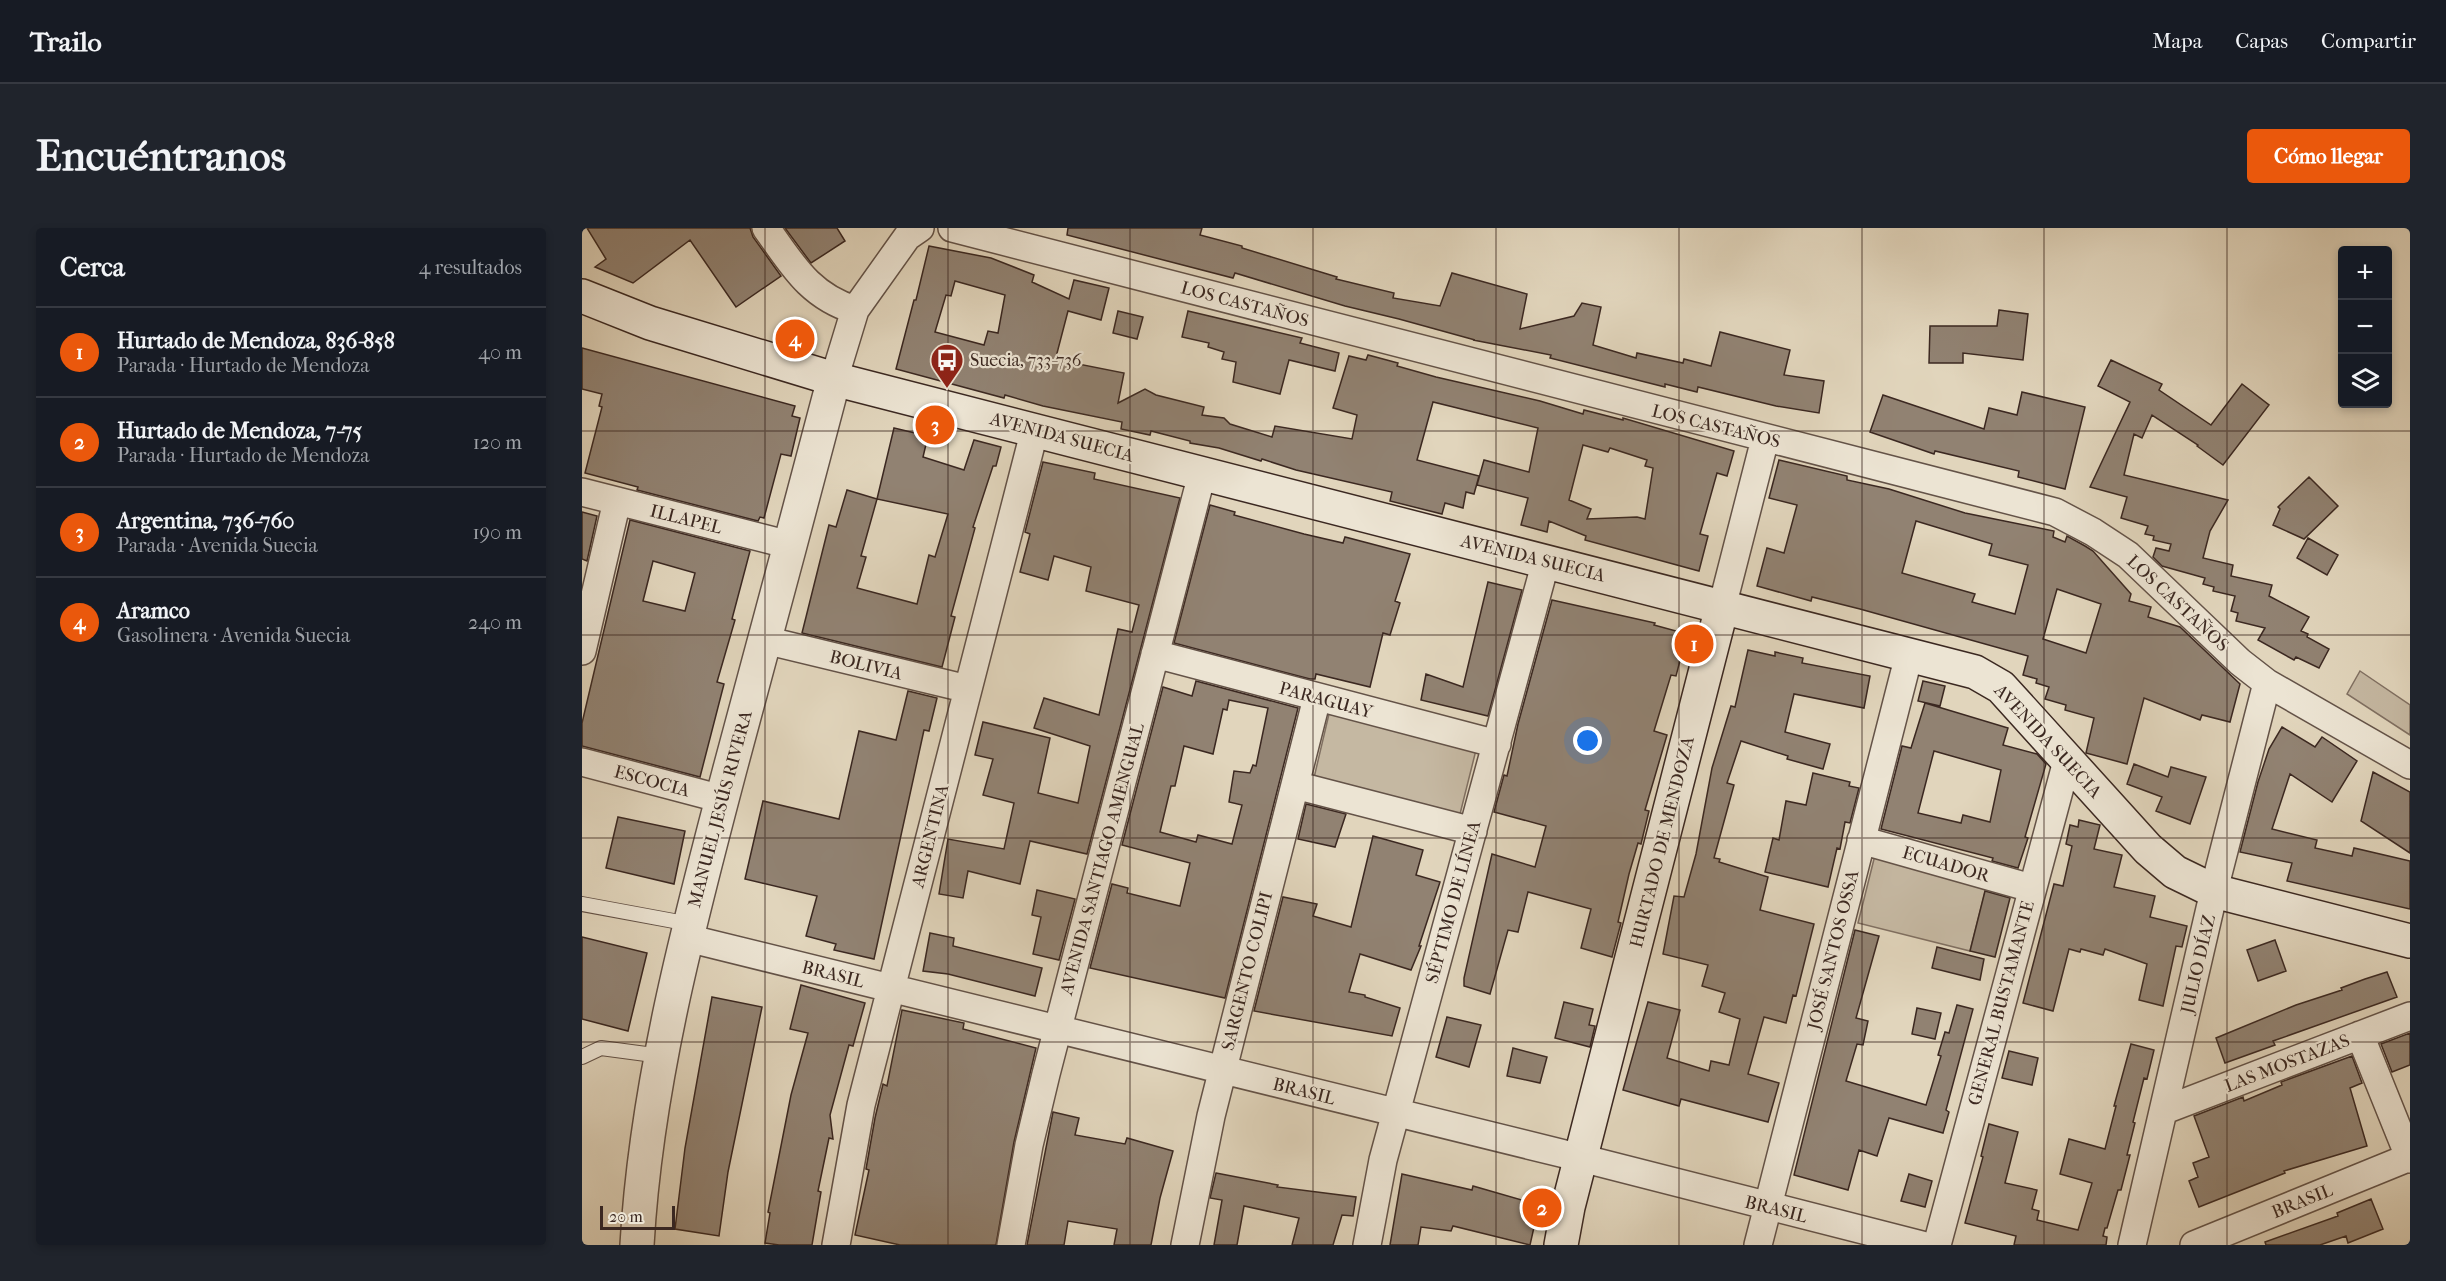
<!DOCTYPE html>
<html lang="es">
<head>
<meta charset="utf-8">
<style>
	:root { --surface:#171b24; --page:#20242c; --text:#f1f3f6; --muted:#9ea1a6; --line:#363941; --accent:#ea580c }
	body { margin:0; font-family:"IM FELL French Canon",serif; background:var(--page); color:var(--text) }
	.controls { position:absolute; right:18px; top:18px; display:grid; overflow:hidden; border-radius:6px; box-shadow:0 3px 9px #0003 }
	.controls button { width:54px; height:54px; display:grid; place-items:center; padding:0; border:0; border-bottom:2px solid var(--line); background:var(--surface); color:var(--text); font:30px sans-serif }
	.scale { position:absolute; left:18px; bottom:15px; width:75px; box-sizing:border-box; padding-left:6px; border:3px solid #3b2821; border-top:0; font-size:16px; line-height:21px; white-space:nowrap; color:#3b2821; -webkit-text-stroke:4px #ece4d3; paint-order:stroke }
	.you { position:absolute; left:1006px; top:513px; width:21px; height:21px; margin:-15px; border:4px solid #fff; border-radius:50%; background:#1a73e8; box-shadow:0 0 0 9px #1a73e833 }
	.badge { display:grid; place-items:center; width:39px; height:39px; border-radius:50%; background:var(--accent); color:#fff; font-size:20px; font-weight:700 }
	.pin { position:absolute; translate:-50% -50%; border:3px solid #fff; box-shadow:0 2px 6px #0006 }
	.list { margin:0; padding:0; list-style:none }
	h2 { display:flex; justify-content:space-between; align-items:center; height:78px; margin:0; padding:0 24px; font-size:26px }
	h2 small { font-size:20px; font-weight:400; color:var(--muted) }
	.list li { display:grid; grid-template-columns:39px 1fr auto; gap:18px; align-items:center; box-sizing:border-box; height:90px; padding:0 24px; border-top:2px solid var(--line) }
	.list b { display:block; font-size:22px; white-space:nowrap }
	.list p { margin:0; font-size:20px; white-space:nowrap; color:var(--muted) }
	.list em { font-size:20px; font-style:normal; color:var(--muted) }
	.icon { flex:none; width:33px; height:33px; fill:none; stroke:currentColor; stroke-width:2; stroke-linecap:round; stroke-linejoin:round }
	.map { position:relative; flex:none; width:1828px; height:1017px; overflow:hidden; border-radius:6px }
	header { display:flex; align-items:center; gap:36px; box-sizing:border-box; height:84px; padding:0 30px; background:var(--surface); border-bottom:2px solid var(--line) }
	header strong { font-size:28px }
	nav { display:flex; gap:33px; margin-inline-start:auto; font-size:21px }
	.intro { display:flex; align-items:center; justify-content:space-between; box-sizing:border-box; height:144px; padding:0 36px }
	h1 { margin:0; font-size:42px }
	.button { padding:15px 27px; border-radius:6px; background:var(--accent); color:#fff; font-size:21px; font-weight:700 }
	main { display:flex; gap:36px; padding:0 36px }
	aside { flex:1; background:var(--surface); border-radius:6px; box-shadow:0 3px 9px #0003 }
	.map>svg:first-child { display:block }
	.green { fill:#c5b8a2; stroke:#807062; stroke-width:1.5 }
	.building { fill:#918272; stroke:#3b2821; stroke-width:1.5; fill-rule:evenodd }
	.lines { fill:none; stroke-linecap:round; stroke-linejoin:round }
	.service-casing { stroke:#645348; stroke-width:16 }
	.minor-casing { stroke:#645348; stroke-width:30 }
	.tertiary-casing { stroke:#645348; stroke-width:36 }
	.secondary-casing { stroke:#3b2821; stroke-width:36 }
	.service { stroke:#ece4d3; stroke-width:14 }
	.minor { stroke:#ece4d3; stroke-width:27 }
	.tertiary { stroke:#ece4d3; stroke-width:33 }
	.secondary { stroke:#ece4d3; stroke-width:33 }
	.grid { fill:none; stroke:#3b2821; stroke-width:1.5; stroke-opacity:0.55 }
	.labels { text-anchor:middle; stroke-width:4.5; stroke-linejoin:round; paint-order:stroke }
	.street-label { font-size:18px; fill:#3b2821; stroke:#ece4d3 }
	.poi-label { font-size:18px; fill:#3b2821; stroke:#ece4d3; text-anchor:start }
</style>
</head>
<body>
<header>
<strong>Trailo</strong>
<nav><a>Mapa</a><a>Capas</a><a>Compartir</a></nav>
</header>
<div class="intro"><h1>Encuéntranos</h1><a class="button">Cómo llegar</a></div>
<main>
<aside>
<h2>Cerca<small>4 resultados</small></h2>
<ul class="list">
<li><span class="badge">1</span><div><b>Hurtado de Mendoza, 836-858</b><p>Parada · Hurtado de Mendoza</p></div><em>40 m</em></li>
<li><span class="badge">2</span><div><b>Hurtado de Mendoza, 7-75</b><p>Parada · Hurtado de Mendoza</p></div><em>120 m</em></li>
<li><span class="badge">3</span><div><b>Argentina, 736-760</b><p>Parada · Avenida Suecia</p></div><em>190 m</em></li>
<li><span class="badge">4</span><div><b>Aramco</b><p>Gasolinera · Avenida Suecia</p></div><em>240 m</em></li>
</ul>
</aside>
<div class="map">
<svg width="1828" height="1017" viewBox="0 0 1828 1017">
	<rect width="100%" height="100%" fill="#e1d5bc"/>
	<filter id="stains"><feTurbulence type="fractalNoise" baseFrequency=".00333" numOctaves="4"/><feColorMatrix values="0 0 0 0 .2 0 0 0 0 .09 0 0 0 0 .02 0 0 0 .5 -.17"/></filter>
	<radialGradient id="worn" r=".72"><stop offset=".6" stop-color="#630" stop-opacity="0"/><stop offset="1" stop-color="#630" stop-opacity=".3"/></radialGradient>
	<!-- green -->
	<path class="green" d="M1778,443L1828,477V507L1765,466Z
		M747,486L894,522L877,590L731,554Z
		M1293,627L1405,656L1388,723L1276,695Z"/>
	<!-- building -->
	<path class="building" d="M5,0H168L171,9L199,48L154,79L108,12L51,55L13,39L24,31Z
		M203,0H255L263,13L229,35Z
		M486,0H620L618,7L660,18V20L755,49L754,51L812,65L811,70L858,78L870,45L945,66L938,101L992,88L1000,75L1019,79L1011,117L1054,130L1055,125L1101,135L1102,131L1129,138L1138,104L1208,122L1202,147L1242,153L1237,185L1194,178L1116,159L1115,164L1083,156V159L968,130L969,127L891,112H893L817,91L763,78L653,45L651,50L485,7Z
		M347,18L409,30L452,47L450,54L487,71L492,52L527,60L519,92L486,83L474,129H486V134L542,145L536,175L563,161L574,167L622,179L620,187L642,190L648,196L690,209L693,198L770,211L775,187L751,180L767,128L784,132L786,127L816,135L815,138L854,149L958,173L1001,186L1002,182L1041,192V190L1152,223L1145,248L1135,245L1118,306L1126,308L1117,343L1003,312L1004,308L967,293L965,304L939,297L946,270L895,257L902,232L947,244L956,200L851,174L835,232L897,248L892,266L884,264L881,280L863,275L860,286L808,273L810,264L714,242L680,231L679,233L637,220L608,215V213L569,203L568,207L539,201L540,194L461,178L423,167L422,170L314,141L332,72H334ZM373,53L423,67L416,105L406,103L402,117L353,104L364,67L369,68ZM1001,217L1026,224L1028,220L1065,232L1063,238L1071,240L1063,291L1055,289L1005,291L1009,281L987,272Z
		M1417,82L1446,86L1441,132L1381,125V135H1347L1348,98H1415Z
		M536,83L561,89L555,111L531,105Z
		M606,83L720,110L718,115L757,125L753,143L707,132L698,166L651,154L654,134L640,131L642,124L626,119L627,115L600,109Z
		M0,120L213,178L210,188L218,190L209,228L199,226L182,290L178,289L176,293L55,262L56,259L3,245L20,179L17,178L20,166L0,161Z
		M1529,132L1580,156L1577,162L1629,197L1660,156L1687,177L1641,237L1615,218L1616,217L1570,187L1560,210L1552,206L1542,247L1646,272L1628,303L1621,330L1651,337L1649,348L1690,357L1687,368L1727,389L1719,403L1726,406L1725,409L1747,421L1737,440L1714,429L1712,432L1676,412L1683,400L1654,393L1656,385L1649,383L1653,368L1631,363L1632,359L1621,356L1623,350L1580,338L1571,329L1574,320L1587,323L1589,316L1571,312L1572,308L1563,306L1566,298L1539,290L1545,269L1508,259L1548,174L1516,158Z
		M1440,164L1503,179L1483,261L1436,249L1437,243L1353,223L1352,226L1288,204L1301,167L1402,201L1407,180L1435,187Z
		M312,200L346,208L341,229L382,242L392,212L419,219L414,238H411L391,299L393,300L369,388L373,389L360,439L220,405L247,297L254,299L265,262L295,271L279,328L284,329L275,360L335,376L347,327L353,329L366,286L295,271Z
		M1197,232L1265,248V252L1307,261L1383,285L1472,303L1471,309L1483,314L1485,308L1503,318L1511,323L1549,366L1547,373L1569,379L1566,389L1598,399L1658,456L1648,494L1620,487L1618,492L1562,470L1545,536L1504,525L1512,490L1483,482L1484,477L1463,471L1467,459L1454,455L1455,451L1441,447L1446,428L1278,381L1230,369L1229,373L1175,358L1185,320L1202,325L1215,277L1187,270ZM1334,293L1410,316L1407,327L1446,337L1433,386L1390,374L1393,366L1320,345ZM1475,361L1519,376L1504,425L1461,411Z
		M461,234L513,245L512,251L598,270L505,626L448,613L438,656L386,643L381,670L357,666L366,611L422,621L432,575L401,567L411,531L393,527L401,494L468,510L456,565L496,575L508,518L452,500L462,470L517,487L536,401L550,404L557,377L504,363L509,339L472,328L466,352L438,344L448,306L443,304Z
		M1727,249L1756,278L1722,311L1691,297L1698,281L1696,279Z
		M628,277L653,284L652,287L722,306L761,315L763,309L828,326L813,373L818,375L808,407L801,405L788,459L734,446L733,451H728L592,415Z
		M0,284L15,288L5,333L0,331Z
		M48,292L168,323L150,391L153,392L135,454L142,456L118,549L0,518V495ZM71,333L113,345L103,383L61,373Z
		M1726,310L1756,327L1745,347L1715,330Z
		M906,354L940,362L906,488L839,472L844,446L881,459Z
		M970,372L1073,395L1072,397L1105,406L1094,448L1089,447L1072,503L1085,507L1063,582L1067,583L1059,616L1056,615L1047,646L1036,694L1039,695L1030,729L999,720L1009,681L946,664L936,704L926,702L908,766L882,758V750L910,626L953,639L964,598L912,584L922,547L925,548L936,496Z
		M1166,422L1193,428V424L1221,430L1220,435L1288,448L1282,480L1212,466L1203,504L1248,516L1241,541L1205,531L1206,528L1159,513L1145,555L1152,557L1132,630L1138,631L1137,634L1186,649L1178,682L1232,696L1214,768L1211,767L1204,795L1182,789L1166,846L1197,855L1186,894L1099,871L1097,878L1041,862L1066,774L1098,782L1085,830L1127,843L1129,833L1147,837L1158,791L1137,784L1143,765L1120,758L1126,737L1081,726L1092,668L1102,669L1114,626L1130,540L1149,478L1153,479Z
		M614,453L716,480L643,770L508,740L530,656L546,660L545,665L598,678L608,635L540,617L581,459L610,468ZM647,472L686,480L674,538L671,537L668,545L652,543L647,574L660,577L650,616L616,607L614,614L578,604L589,558H593L602,518L631,526L641,481L645,482Z
		M1341,453L1363,458L1358,478L1336,473Z
		M326,463L355,470L347,503L342,502L292,731L252,722L254,716L224,708L235,668L163,651L181,573L257,591L277,503L314,512Z
		M1343,475L1426,500L1421,517L1455,526L1464,536L1443,609L1446,610L1436,640L1410,633L1411,630L1299,601L1320,518L1329,520ZM1352,523L1419,542L1408,594L1381,587L1379,595L1336,585Z
		M1700,499L1733,519L1740,509L1775,533L1750,574L1708,546L1690,601L1735,612L1733,620L1770,628L1772,620L1828,633V681L1705,653L1710,635L1658,624L1676,554L1687,521Z
		M1552,536L1586,549L1589,539L1624,549L1608,596L1574,583L1580,569L1545,556Z
		M1791,544L1828,564V625L1779,593Z
		M1231,545L1268,554L1267,558L1277,560L1268,595L1263,594L1258,621L1255,620L1246,659L1183,644L1191,610L1197,612L1204,573L1224,577Z
		M724,576L764,586L753,619L716,611Z
		M36,589L103,603L92,656L24,640Z
		M1497,592L1518,597L1512,621L1540,627L1532,659L1573,668L1568,689L1605,698L1600,719L1594,718L1581,778L1557,772L1565,736L1523,721L1521,727L1499,721L1498,724L1487,721L1471,783L1441,775L1472,656L1481,658L1490,618L1484,616L1488,597L1496,599Z
		M791,608L841,622L834,647L858,654L837,718H839L829,742L778,726L767,764L783,767V769L818,780L810,808L672,783L701,669L735,676L731,688L769,699Z
		M455,662L493,671L477,732L451,726L459,689L450,687Z
		M1403,663L1428,670L1413,729L1388,723Z
		M1273,702L1297,708L1274,790L1286,793L1281,817L1275,816L1264,853L1344,877L1359,828L1356,827L1363,804L1367,805L1375,777L1391,781L1364,882L1367,884L1361,905L1307,890L1295,928L1277,922L1266,962L1212,947Z
		M348,705L372,710L371,718L460,740L453,768L366,746L341,743Z
		M0,709L65,725L46,803L0,791Z
		M1693,712L1704,743L1676,753L1665,722Z
		M1355,719L1402,731L1398,752L1350,740Z
		M1805,744L1815,769L1691,813L1693,817L1643,835L1634,810L1714,777L1760,762L1759,760L1783,751Z
		M219,757L283,775L271,818L267,817L248,887L251,911L247,910L236,963L239,964L230,1017H197L183,1015L188,985L186,984L209,867L226,805L208,801Z
		M130,769L180,779L146,944L137,1008L93,1001L103,920Z
		M982,774L1011,781L1007,797L1013,798L1008,819L973,810Z
		M1335,780L1359,785L1353,811L1330,806Z
		M320,782L382,795L381,801L454,820L432,914L414,1017H318L273,1007L287,942L284,941L293,890L301,856L305,858Z
		M865,789L899,797L887,839L854,829Z
		M1828,805V837L1810,844L1799,816Z
		M1549,816L1572,822L1565,851L1562,850L1551,894L1553,895L1545,927H1548L1539,962H1536L1525,1000H1523L1521,1008L1525,1009L1524,1017H1432L1434,1008L1383,995L1401,929L1399,928L1407,896L1436,904L1423,955L1455,962L1450,981L1457,983L1455,992L1496,1002L1510,955L1478,946L1487,911L1523,921L1534,878H1532Z
		M931,820L965,829L958,855L925,848Z
		M1427,823L1456,830L1450,857L1420,850Z
		M1770,828L1780,855L1768,860L1785,918L1702,943L1703,945L1617,979L1607,953L1616,949L1611,935L1627,929L1612,888L1661,869L1662,873L1700,857L1699,854Z
		M471,884L497,890L493,907L543,916L545,910L591,923L578,970L569,1017H532L535,1001L486,993L482,1017H445Z
		M634,945L696,957L695,959L774,969L771,988L760,987L751,1017H710L717,990L662,978L655,1017H632L640,972L628,970Z
		M820,946L890,962L891,958L957,977L948,1017L871,998L869,1003L839,999L836,1017H808Z
		M1327,946L1350,953L1343,979L1319,973Z
		M1789,971L1801,1001L1766,1015L1764,1008L1738,1017H1684L1683,1014L1756,988L1755,985Z"/>
	<g class="lines">
		<defs>
			<path id="service" d="M0,676L108,696
				M0,829L19,820L79,828"/>
			<path id="minor" d="M184,0C210,36 227,68 273,82
				M370,0L1473,284L1511,304L1546,327L1658,434L1685,455L1828,537
				M252,151L273,82L325,9L338,0
				M0,264L208,317
				M1140,379L1183,211
				M183,412L386,461
				M0,423L35,273
				M573,426L915,516
				M0,534L140,571
				M713,557L891,603
				M1279,612L1449,660
				M105,710L999,930L1340,1017
				M1778,807L1828,931
				M1583,882L1828,788
				M254,1017L279,877L453,201
				M429,1017L447,917L464,846L620,246
				M603,1017L629,888L735,470
				M785,1017L801,932L964,333
				M1176,1017L1327,427
				M1355,1017L1485,533
				M1550,1017L1636,646L1685,455
				M1612,1017L1828,929"/>
			<path id="tertiary" d="M55,1017C64,856 108,692 149,537C184,408 218,280 252,151"/>
			<path id="secondary" d="M0,68L68,95L252,151L1393,444L1419,459L1566,621L1593,644L1632,663L1828,713
				M979,1017L986,979L1140,379"/>
		</defs>
		<!-- service casing -->
		<use href="#service" class="service-casing"/>
		<!-- minor casing -->
		<use href="#minor" class="minor-casing"/>
		<!-- tertiary casing -->
		<use href="#tertiary" class="tertiary-casing"/>
		<!-- secondary casing -->
		<use href="#secondary" class="secondary-casing"/>
		<!-- service -->
		<use href="#service" class="service"/>
		<!-- minor -->
		<use href="#minor" class="minor"/>
		<!-- tertiary -->
		<use href="#tertiary" class="tertiary"/>
		<!-- secondary -->
		<use href="#secondary" class="secondary"/>
	</g>
	<!-- grid -->
	<path class="grid" d="M183,0V1017M366,0V1017M548,0V1017M731,0V1017M914,0V1017M1097,0V1017M1280,0V1017M1462,0V1017M1645,0V1017M0,203H1828M0,407H1828M0,610H1828M0,814H1828"/>
	<!-- icons -->
	<defs>
		<symbol id="bus-pin" viewBox="-11 -11 22 30"><path d="M0 17L-7.5 6A9.5 9.5 0 1 1 7.5 6Z" fill="#8f2418" stroke="#ece4d3"/><path d="M-5-6H5V4H4V6H2V4H-2V6H-4V4H-5ZM-3.5-4V0h7V-4ZM-3.5 1.2v1.5H-2V1.2ZM2 1.2v1.5H3.5V1.2Z" fill="#fff"/></symbol>
	</defs>
	<g fill-rule="evenodd">
		<use href="#bus-pin" x="346" y="113" width="38" height="52"/>
	</g>
	<g class="labels">
		<!-- street labels -->
		<g class="street-label">
			<text transform="translate(663 76) rotate(15)" y="6">LOS CASTAÑOS</text>
			<text transform="translate(1134 198) rotate(14)" y="6">LOS CASTAÑOS</text>
			<text transform="translate(480 209) rotate(15)" y="6">AVENIDA SUECIA</text>
			<text transform="translate(104 291) rotate(14)" y="6">ILLAPEL</text>
			<text transform="translate(951 330) rotate(14)" y="6">AVENIDA SUECIA</text>
			<text transform="translate(1596 375) rotate(43)" y="6">LOS CASTAÑOS</text>
			<text transform="translate(284 437) rotate(14)" y="6">BOLIVIA</text>
			<text transform="translate(744 472) rotate(15)" y="6">PARAGUAY</text>
			<text transform="translate(1466 513) rotate(47)" y="6">AVENIDA SUECIA</text>
			<text transform="translate(70 553) rotate(15)" y="6">ESCOCIA</text>
			<text transform="translate(138 581) rotate(-75)" y="6">MANUEL JESÚS RIVERA</text>
			<text transform="translate(348 608) rotate(-76)" y="6">ARGENTINA</text>
			<text transform="translate(1080 614) rotate(-76)" y="6">HURTADO DE MENDOZA</text>
			<text transform="translate(520 631) rotate(-75)" y="6">AVENIDA SANTIAGO AMENGUAL</text>
			<text transform="translate(1364 636) rotate(16)" y="6">ECUADOR</text>
			<text transform="translate(871 674) rotate(-75)" y="6">SÉPTIMO DE LÍNEA</text>
			<text transform="translate(1251 722) rotate(-76)" y="6">JOSÉ SANTOS OSSA</text>
			<text transform="translate(1616 736) rotate(-77)" y="6">JULIO DÍAZ</text>
			<text transform="translate(665 743) rotate(-76)" y="6">SARGENTO COLIPI</text>
			<text transform="translate(251 746) rotate(14)" y="6">BRASIL</text>
			<text transform="translate(1419 775) rotate(-75)" y="6">GENERAL BUSTAMANTE</text>
			<text transform="translate(1705 835) rotate(-21)" y="6">LAS MOSTAZAS</text>
			<text transform="translate(722 863) rotate(14)" y="6">BRASIL</text>
			<text transform="translate(1720 973) rotate(-22)" y="6">BRASIL</text>
			<text transform="translate(1194 981) rotate(14)" y="6">BRASIL</text>
		</g>
		<!-- poi labels -->
		<g class="poi-label">
			<text x="388" y="138">Suecia, 733-736</text>
		</g>
	</g>
	<rect width="100%" height="100%" filter="url(#stains)"/>
	<rect width="100%" height="100%" fill="url(#worn)"/>
</svg>
<div class="controls">
<button>+</button>
<button>−</button>
<button><svg class="icon" aria-label="layers" viewBox="0 0 24 24"><path d="M12 4l9 5-9 5-9-5zM3 14l9 5 9-5"/></svg></button>
</div>
<div class="scale">20 m</div>
<div class="you"></div>
<div class="pin badge" style="left:1112px;top:416px">1</div>
<div class="pin badge" style="left:960px;top:980px">2</div>
<div class="pin badge" style="left:353px;top:197px">3</div>
<div class="pin badge" style="left:213px;top:111px">4</div>
</div>
</main>
</body>
</html>
